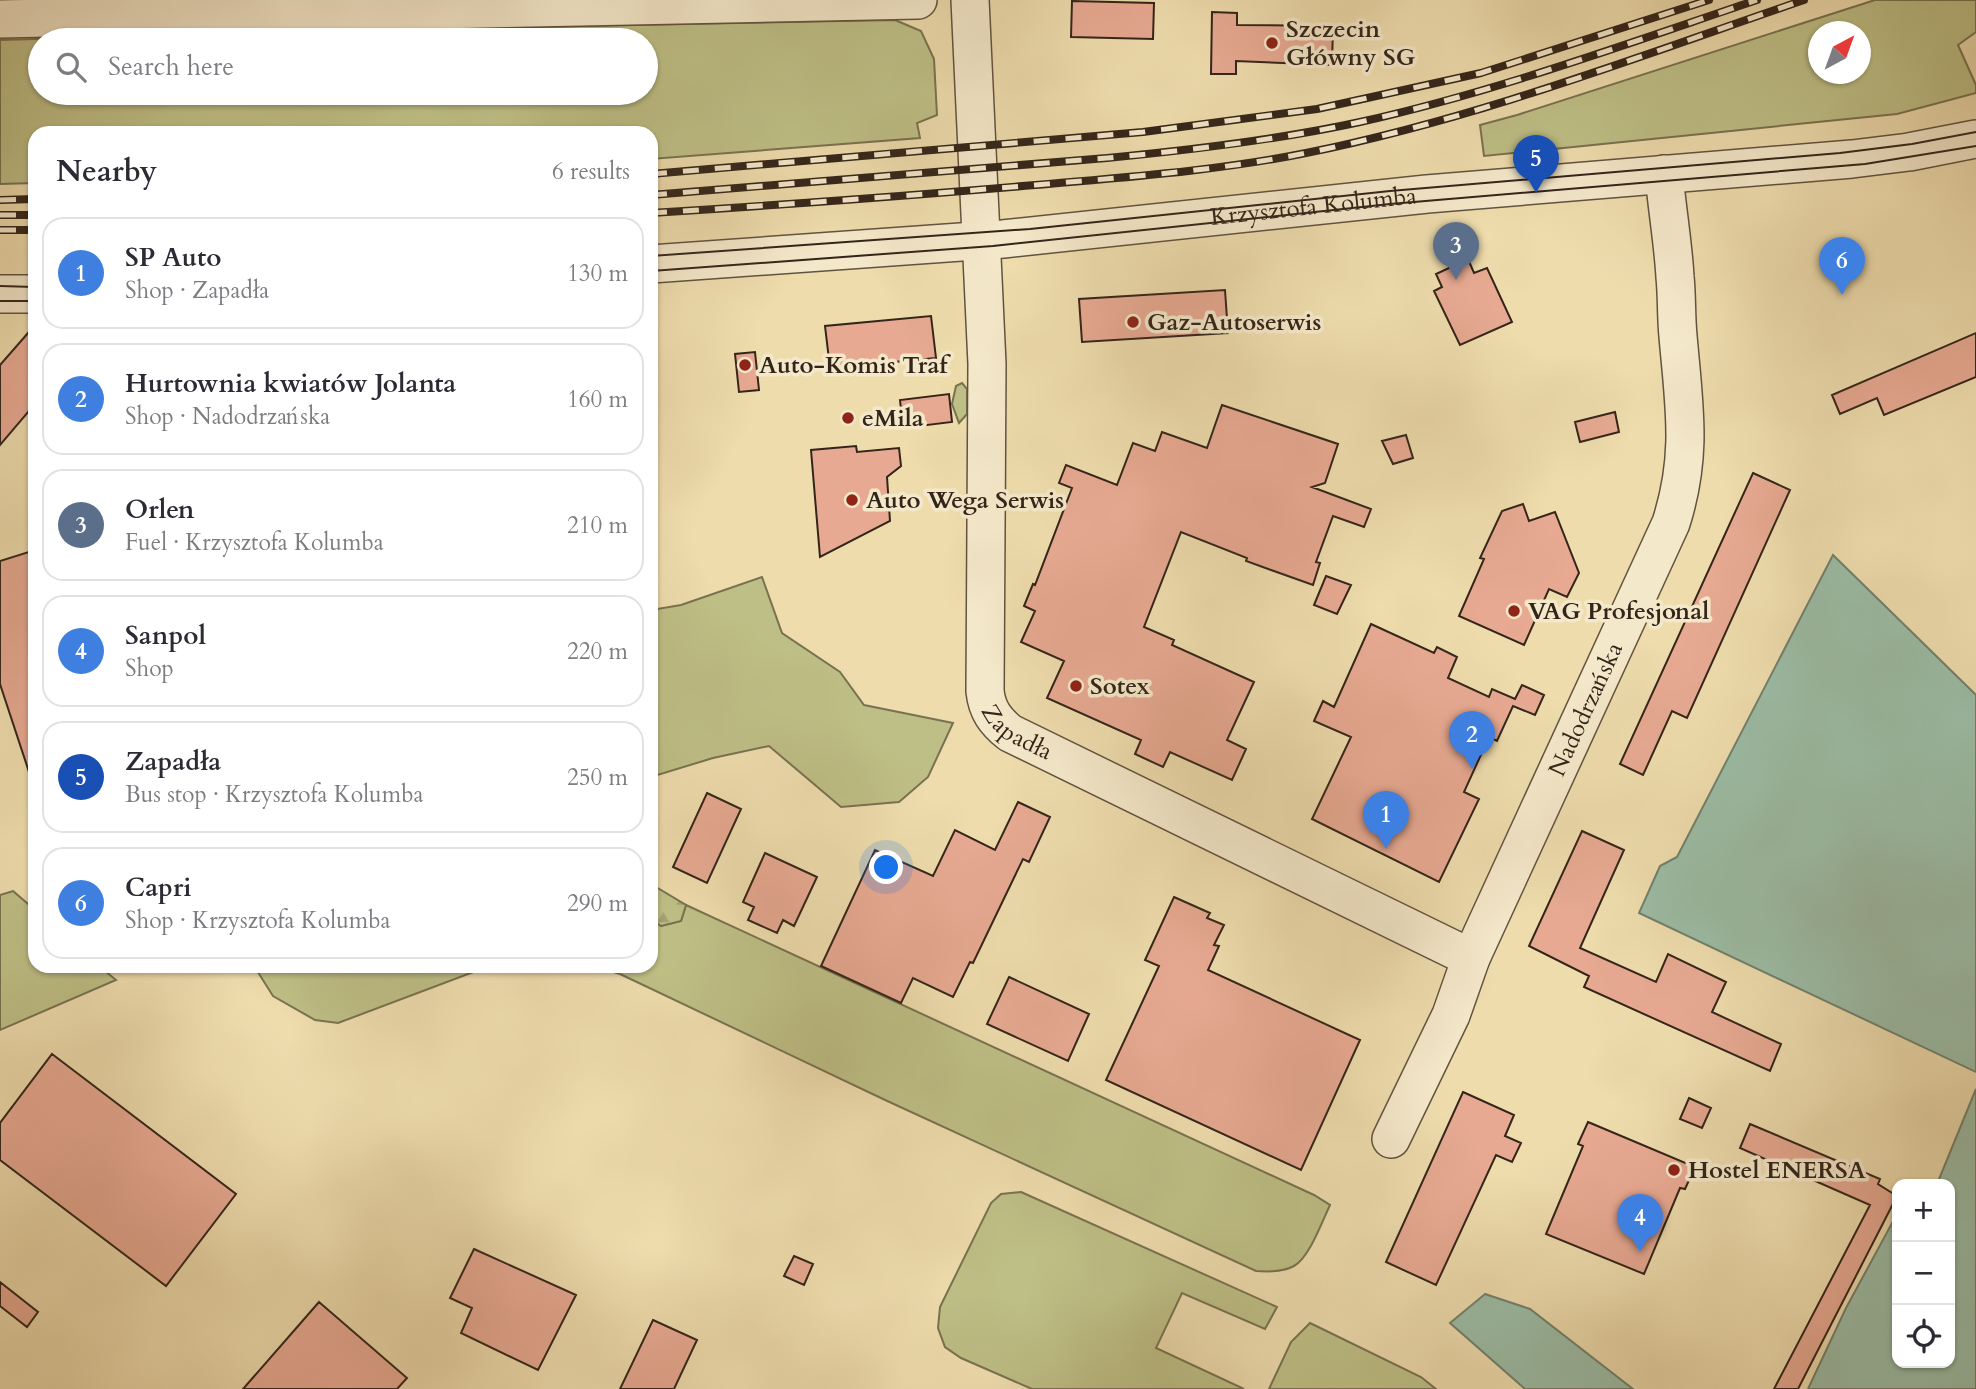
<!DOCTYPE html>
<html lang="en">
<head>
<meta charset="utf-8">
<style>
	:root { --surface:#fff; --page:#f2f2f3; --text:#2b2b33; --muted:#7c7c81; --line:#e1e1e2; --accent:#db2777 }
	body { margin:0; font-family:Cardo,serif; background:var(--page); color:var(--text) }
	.controls { position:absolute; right:21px; bottom:21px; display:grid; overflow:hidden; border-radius:14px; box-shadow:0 2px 5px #0004 }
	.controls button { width:63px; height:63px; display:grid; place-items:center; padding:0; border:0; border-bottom:2px solid var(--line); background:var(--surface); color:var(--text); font:35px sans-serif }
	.compass { position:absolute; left:1808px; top:21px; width:63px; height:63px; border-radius:50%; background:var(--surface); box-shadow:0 2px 5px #0004; rotate:41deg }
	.you { position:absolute; left:887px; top:868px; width:24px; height:24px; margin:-18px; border:5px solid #fff; border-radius:50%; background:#1a73e8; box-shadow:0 0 0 10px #1a73e833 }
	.badge { display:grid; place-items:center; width:46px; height:46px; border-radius:50%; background:var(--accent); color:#fff; font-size:23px; font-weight:700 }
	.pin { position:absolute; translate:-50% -58px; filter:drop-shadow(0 2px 4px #0008) }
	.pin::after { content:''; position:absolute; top:37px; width:24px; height:21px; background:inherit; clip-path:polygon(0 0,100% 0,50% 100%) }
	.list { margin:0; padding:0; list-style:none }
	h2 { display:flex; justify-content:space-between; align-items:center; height:91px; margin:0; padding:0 28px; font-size:30px }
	h2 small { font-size:23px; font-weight:400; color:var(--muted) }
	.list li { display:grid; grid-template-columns:46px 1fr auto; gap:21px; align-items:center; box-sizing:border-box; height:112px; margin:0 14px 14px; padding:0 14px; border:2px solid var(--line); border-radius:21px }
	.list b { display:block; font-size:26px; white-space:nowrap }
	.list p { margin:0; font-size:23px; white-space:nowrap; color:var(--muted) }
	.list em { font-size:23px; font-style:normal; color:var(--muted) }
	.icon { flex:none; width:38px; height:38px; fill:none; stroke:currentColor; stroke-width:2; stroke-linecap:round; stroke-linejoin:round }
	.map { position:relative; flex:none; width:1976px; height:1389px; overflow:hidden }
	.search { position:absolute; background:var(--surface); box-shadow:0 2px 5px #0004; left:28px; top:28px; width:630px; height:77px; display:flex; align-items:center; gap:18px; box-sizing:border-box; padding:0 24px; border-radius:38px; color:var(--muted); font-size:26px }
	.panel { position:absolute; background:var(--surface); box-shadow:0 2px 5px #0004; left:28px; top:126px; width:630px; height:847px; border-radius:21px }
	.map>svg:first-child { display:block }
	.green { fill:#bebf86; stroke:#797250; stroke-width:2; fill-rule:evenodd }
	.forest { fill:url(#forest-firs); stroke:#797250; stroke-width:2 }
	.water { fill:#9bbca5; stroke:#72806d; stroke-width:2 }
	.building { fill:#e7a992; stroke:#34251a; stroke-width:2 }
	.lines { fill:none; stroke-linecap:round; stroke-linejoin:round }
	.minor-casing { stroke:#62533f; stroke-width:40 }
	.minor { stroke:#f4e8ca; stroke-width:37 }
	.tram { stroke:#34251a; stroke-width:2 }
	.rail-casing { stroke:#34251a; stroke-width:8 }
	.rail { stroke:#f4e8ca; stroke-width:5; stroke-dasharray:16; stroke-linecap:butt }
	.poi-dot { fill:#8f2418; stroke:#f4e8ca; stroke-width:2.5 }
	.labels { text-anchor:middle; stroke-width:7; stroke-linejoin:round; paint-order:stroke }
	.poi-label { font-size:24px; font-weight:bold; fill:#34251a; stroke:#f4e8ca; text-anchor:start }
	.street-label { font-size:24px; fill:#34251a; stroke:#f4e8ca }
</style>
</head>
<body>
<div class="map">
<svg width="1976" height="1389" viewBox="0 0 1976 1389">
	<defs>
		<pattern id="forest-firs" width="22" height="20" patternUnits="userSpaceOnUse" patternTransform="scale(1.75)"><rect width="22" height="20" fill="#bebf86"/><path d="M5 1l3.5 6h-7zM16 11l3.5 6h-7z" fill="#a4a473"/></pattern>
	</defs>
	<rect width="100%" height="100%" fill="#eedcad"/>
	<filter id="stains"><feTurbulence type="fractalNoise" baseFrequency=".00286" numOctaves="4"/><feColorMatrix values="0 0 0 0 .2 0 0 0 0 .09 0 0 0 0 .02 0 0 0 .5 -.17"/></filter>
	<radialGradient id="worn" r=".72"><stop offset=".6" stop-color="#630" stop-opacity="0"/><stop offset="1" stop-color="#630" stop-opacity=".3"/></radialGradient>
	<!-- green -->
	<path class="green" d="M1875,0H1976V32L1958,45L1976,85V93L1897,114L1484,156L1480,125L1517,115ZM1818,32H1860V74H1818Z
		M895,20L921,31L934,59L937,115L917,123L920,138L651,159V133H35V183L0,184V40L372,30ZM40,40H646V93H40Z
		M962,383L967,389V414L959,423L952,404L956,386Z
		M762,577L782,633L840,672L864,705L953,723L928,777L899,802L841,807L769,746L713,758L651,777V610L681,605Z
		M13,891L35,910V966H99L116,980L0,1030V895Z
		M686,905L1314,1195L1330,1205C1322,1222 1309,1258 1294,1266C1283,1272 1268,1272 1256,1271L883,1099L620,974L595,966H651V919L661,926L681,921Z
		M254,966H500L476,971L338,1023L315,1020L273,996Z
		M1021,1192L1277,1307L1265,1329L1182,1293L1156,1348L1244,1389H1032L961,1358L945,1347L938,1328L940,1307L991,1203L1001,1194Z
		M1310,1323L1421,1377L1436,1389H1269L1291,1342Z"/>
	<!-- forest -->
	<path class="forest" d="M651,884L686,905L681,921L661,926L651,919Z"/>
	<!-- water -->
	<path class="water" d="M1833,555L1976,695V1072L1639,913L1660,866L1677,857Z
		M1976,1089V1389H1808L1846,1308L1897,1214V1363H1950V1184H1937Z
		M1485,1294L1530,1309L1633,1389H1525L1450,1323Z"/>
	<!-- building -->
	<path class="building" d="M1072,1L1154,3L1153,39L1071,37Z
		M1212,12L1237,13V25L1333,26L1332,65L1236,61V74H1211Z
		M1468,259L1474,273L1487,268L1512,322L1460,345L1434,291L1442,287L1436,274Z
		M1225,290L1228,333L1082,342L1079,299Z
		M931,316L936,358L830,368L825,326Z
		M35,325V404L0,445V365Z
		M1976,333V377L1884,415L1877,398L1840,414L1832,395Z
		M755,352L759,390L739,392L735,354Z
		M949,394L952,422L903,428L900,400Z
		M1222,405L1338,444L1325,483L1312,487L1371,509L1364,527L1333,516L1316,562L1320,563L1313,585L1246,561L1247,558L1181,532L1144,627L1174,640L1172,645L1254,682L1227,740L1246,749L1232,780L1170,752L1163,767L1135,754L1141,740L1047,698L1064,661L1021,642L1035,611L1024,606L1033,584L1035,585L1072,488L1059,483L1066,465L1117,485L1133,443L1155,451L1162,432L1207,448Z
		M1615,412L1619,432L1580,442L1575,422Z
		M1406,435L1413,458L1393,464L1382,441Z
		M856,446L857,452L899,448L901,466L887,477L890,521L820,557L811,450Z
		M1753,473L1790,490L1687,718L1672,711L1643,775L1620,764Z
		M1523,504L1529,521L1555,512L1579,573L1567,597L1549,589L1524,645L1459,616L1484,559L1480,558L1502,511Z
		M35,550V778H31L0,684V561Z
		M1326,576L1351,585L1337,614L1314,605Z
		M1371,624L1434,653L1437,647L1457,657L1448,678L1489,697L1492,689L1515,699L1522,685L1544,695L1535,715L1513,706L1497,741L1489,737L1464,792L1479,799L1439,882L1312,819L1351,737L1314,721L1323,701L1334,707Z
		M707,793L741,809L707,883L673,867Z
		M1018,802L1050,817L1029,862L1023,859L973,963L970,962L953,997L913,978L901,1003L821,966L875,850L933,876L955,830L995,850Z
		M1582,831L1624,850L1580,948L1656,982L1668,954L1726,982L1712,1012L1781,1044L1770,1071L1584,987L1589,976L1529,946Z
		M765,853L817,877L794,926L783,920L777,933L748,920L754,907L743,902Z
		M1174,897L1210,913L1207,918L1224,925L1214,945L1219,946L1208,970L1360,1040L1301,1170L1106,1080L1159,966L1145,960Z
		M1009,977L1089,1014L1068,1061L987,1024Z
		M52,1054L236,1194L166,1286L0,1160V1123Z
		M1463,1092L1514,1115L1505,1136L1521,1143L1512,1162L1496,1155L1436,1285L1386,1262Z
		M1689,1098L1711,1108L1702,1128L1680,1119Z
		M1588,1122L1695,1167L1685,1189L1680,1188L1644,1274L1546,1234L1583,1146L1578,1144Z
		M1750,1124L1880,1179L1878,1184L1897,1196L1798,1389H1774L1870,1205L1740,1148Z
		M474,1249L576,1295L538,1370L461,1333L472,1308L450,1298Z
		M794,1256L813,1264L804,1285L784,1276Z
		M0,1282L38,1312L27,1327L0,1306Z
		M319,1302L407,1378L397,1389H243Z
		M653,1320L697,1340L674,1389H620Z"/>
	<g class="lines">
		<defs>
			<g id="minor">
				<path id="s1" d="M970,0L987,364L985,691C987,710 995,721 1010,733L1471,958"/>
				<path d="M0,19L918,0"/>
				<path id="s2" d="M651,264L1003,239L1427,194L1852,159L1909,152L1976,139"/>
				<path d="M0,294H35"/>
				<path id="s3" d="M1391,1139L1451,1015L1471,958L1671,523C1693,454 1684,406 1678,336C1676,316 1677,296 1675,277C1673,242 1667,209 1664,174"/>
			</g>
		</defs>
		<!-- minor casing -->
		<use href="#minor" class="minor-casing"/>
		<!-- minor -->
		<use href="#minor" class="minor"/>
		<!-- tram -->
		<path class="tram" d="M651,256L1030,229L1390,191L1840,153L1912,144L1976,132
			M651,271L993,246L1390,204L1865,164L1976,146
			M0,286L35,287
			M0,301H35"/>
		<defs>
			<path id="rail" d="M651,174L1143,132L1317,109L1481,73L1709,0
				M651,195L1107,158C1192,150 1277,140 1360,122C1495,92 1626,44 1757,0
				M0,200L35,199
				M651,213C779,205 907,196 1035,185C1126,177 1217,171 1306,153C1476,119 1640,56 1804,0
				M0,215H35
				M0,230H35"/>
		</defs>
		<!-- rail casing -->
		<use href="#rail" class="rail-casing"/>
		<!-- rail -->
		<use href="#rail" class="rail"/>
	</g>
	<!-- markers -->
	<g class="poi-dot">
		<circle cx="1272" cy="43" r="7"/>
		<circle cx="1133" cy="322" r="7"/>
		<circle cx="745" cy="365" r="7"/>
		<circle cx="848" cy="418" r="7"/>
		<circle cx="852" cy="500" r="7"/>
		<circle cx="1514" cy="611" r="7"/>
		<circle cx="1076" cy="686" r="7"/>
		<circle cx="1674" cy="1170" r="7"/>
	</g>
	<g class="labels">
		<!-- poi labels -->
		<g class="poi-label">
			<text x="1286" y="37">Szczecin<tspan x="1286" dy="28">Główny SG</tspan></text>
			<text x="1147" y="330">Gaz-Autoserwis</text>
			<text x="759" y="373">Auto-Komis Traf</text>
			<text x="862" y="426">eMila</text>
			<text x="866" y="508">Auto Wega Serwis</text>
			<text x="1528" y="619">VAG Profesjonal</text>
			<text x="1090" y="694">Sotex</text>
			<text x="1688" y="1178">Hostel ENERSA</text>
		</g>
		<!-- street labels -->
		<g class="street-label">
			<text dy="8" stroke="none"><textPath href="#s2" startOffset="665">Krzysztofa Kolumba</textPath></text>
			<text dy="8" stroke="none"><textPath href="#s3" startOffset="472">Nadodrzańska</textPath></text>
			<text dy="8" stroke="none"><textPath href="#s1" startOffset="747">Zapadła</textPath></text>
		</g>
	</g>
	<rect width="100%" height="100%" filter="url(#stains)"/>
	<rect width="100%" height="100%" fill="url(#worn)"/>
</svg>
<div class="controls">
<button>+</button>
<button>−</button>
<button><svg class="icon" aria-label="locate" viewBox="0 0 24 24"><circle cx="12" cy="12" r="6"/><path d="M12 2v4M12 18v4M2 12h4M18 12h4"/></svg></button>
</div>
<svg class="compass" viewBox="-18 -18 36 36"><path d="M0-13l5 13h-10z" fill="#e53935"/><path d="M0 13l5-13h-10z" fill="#7c7c81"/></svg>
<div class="you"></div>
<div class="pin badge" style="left:1386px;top:849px;background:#3f7fe0">1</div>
<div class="pin badge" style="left:1472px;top:769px;background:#3f7fe0">2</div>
<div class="pin badge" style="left:1456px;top:280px;background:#5c6f8a">3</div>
<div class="pin badge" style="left:1640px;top:1252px;background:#3f7fe0">4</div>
<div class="pin badge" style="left:1536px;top:193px;background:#1a4fb4">5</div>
<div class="pin badge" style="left:1842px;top:295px;background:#3f7fe0">6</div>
<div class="search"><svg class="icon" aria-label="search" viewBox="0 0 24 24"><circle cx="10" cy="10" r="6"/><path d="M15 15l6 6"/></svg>Search here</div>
<section class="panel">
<h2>Nearby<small>6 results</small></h2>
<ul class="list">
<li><span class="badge" style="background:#3f7fe0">1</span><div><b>SP Auto</b><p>Shop · Zapadła</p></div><em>130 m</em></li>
<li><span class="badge" style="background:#3f7fe0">2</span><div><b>Hurtownia kwiatów Jolanta</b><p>Shop · Nadodrzańska</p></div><em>160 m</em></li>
<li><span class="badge" style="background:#5c6f8a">3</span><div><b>Orlen</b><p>Fuel · Krzysztofa Kolumba</p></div><em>210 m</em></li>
<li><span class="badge" style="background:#3f7fe0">4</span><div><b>Sanpol</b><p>Shop</p></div><em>220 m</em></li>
<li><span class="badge" style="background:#1a4fb4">5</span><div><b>Zapadła</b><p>Bus stop · Krzysztofa Kolumba</p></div><em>250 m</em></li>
<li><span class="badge" style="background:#3f7fe0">6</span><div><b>Capri</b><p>Shop · Krzysztofa Kolumba</p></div><em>290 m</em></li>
</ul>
</section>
</div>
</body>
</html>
